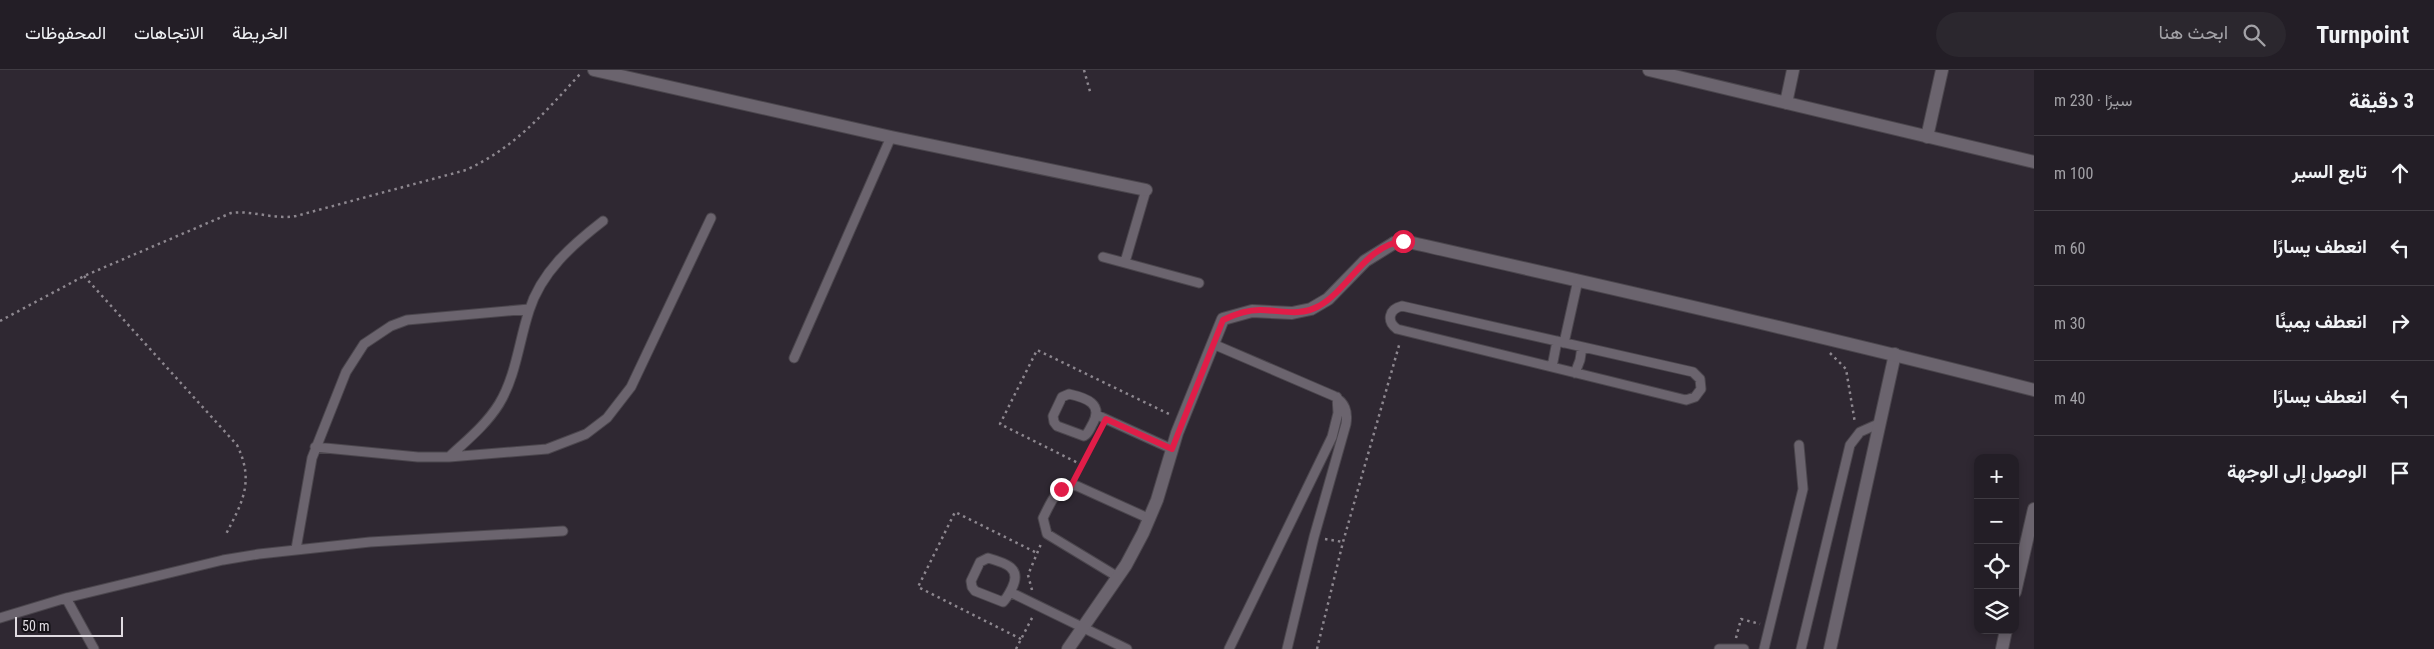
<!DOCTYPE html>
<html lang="ar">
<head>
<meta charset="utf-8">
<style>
	:root { --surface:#231e26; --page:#2b272e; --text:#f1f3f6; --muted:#a3a2a7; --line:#403c43 }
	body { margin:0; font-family:"Roboto Condensed",Vazirmatn,sans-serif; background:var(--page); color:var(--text); direction:rtl }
	.controls { position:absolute; right:15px; bottom:15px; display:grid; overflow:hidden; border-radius:10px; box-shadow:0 2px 8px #0003 }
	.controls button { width:45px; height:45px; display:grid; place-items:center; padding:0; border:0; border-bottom:1px solid var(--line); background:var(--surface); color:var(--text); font:25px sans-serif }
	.scale { position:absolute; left:15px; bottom:12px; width:108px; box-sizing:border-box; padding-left:5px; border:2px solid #e0dbe1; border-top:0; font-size:14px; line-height:18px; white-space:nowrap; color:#e0dbe1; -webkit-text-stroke:4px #151217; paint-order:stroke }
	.stop { position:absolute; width:15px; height:15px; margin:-11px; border:4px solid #e11d48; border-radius:50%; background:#fff }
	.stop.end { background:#e11d48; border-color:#fff; box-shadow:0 1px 5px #0008 }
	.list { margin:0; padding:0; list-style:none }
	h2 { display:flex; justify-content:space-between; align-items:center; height:65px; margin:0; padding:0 20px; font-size:21px }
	h2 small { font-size:16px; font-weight:400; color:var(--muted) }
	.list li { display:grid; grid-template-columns:32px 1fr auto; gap:15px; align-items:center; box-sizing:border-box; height:75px; padding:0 20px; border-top:1px solid var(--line) }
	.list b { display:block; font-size:19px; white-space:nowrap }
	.list em { font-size:16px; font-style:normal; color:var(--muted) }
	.icon { flex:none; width:28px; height:28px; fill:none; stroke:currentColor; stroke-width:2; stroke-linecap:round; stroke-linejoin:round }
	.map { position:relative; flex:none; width:2034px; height:579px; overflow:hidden; direction:ltr }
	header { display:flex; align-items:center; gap:30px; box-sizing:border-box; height:70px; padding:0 25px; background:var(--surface); border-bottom:1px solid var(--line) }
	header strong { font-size:24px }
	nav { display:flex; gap:28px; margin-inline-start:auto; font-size:18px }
	.search { width:350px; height:45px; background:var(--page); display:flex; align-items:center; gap:12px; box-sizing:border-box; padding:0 18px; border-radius:28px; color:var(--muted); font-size:19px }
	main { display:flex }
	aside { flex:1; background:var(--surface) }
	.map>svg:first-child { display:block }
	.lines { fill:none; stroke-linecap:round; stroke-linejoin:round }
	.lane-casing { stroke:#4b464d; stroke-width:11 }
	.street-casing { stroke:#4b464d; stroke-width:14 }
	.secondary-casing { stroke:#4b464d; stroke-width:14 }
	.path { stroke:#8d878f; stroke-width:2.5; stroke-dasharray:2.5 4; stroke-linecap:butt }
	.lane { stroke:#6b646e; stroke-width:9 }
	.street { stroke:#6b646e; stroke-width:12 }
	.secondary { stroke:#6b646e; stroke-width:12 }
	.route { stroke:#e11d48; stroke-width:6 }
</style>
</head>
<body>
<header>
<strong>Turnpoint</strong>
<div class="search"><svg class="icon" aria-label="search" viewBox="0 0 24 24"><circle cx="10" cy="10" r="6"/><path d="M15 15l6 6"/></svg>ابحث هنا</div>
<nav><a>الخريطة</a><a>الاتجاهات</a><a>المحفوظات</a></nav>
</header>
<main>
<aside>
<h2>3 دقيقة<small>سيرًا · 230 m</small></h2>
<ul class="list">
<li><svg class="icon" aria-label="ahead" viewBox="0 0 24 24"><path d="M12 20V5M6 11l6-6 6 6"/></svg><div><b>تابع السير</b></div><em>100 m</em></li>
<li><svg class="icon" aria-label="left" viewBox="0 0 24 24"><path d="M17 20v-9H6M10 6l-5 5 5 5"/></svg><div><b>انعطف يسارًا</b></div><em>60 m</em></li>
<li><svg class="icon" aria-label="right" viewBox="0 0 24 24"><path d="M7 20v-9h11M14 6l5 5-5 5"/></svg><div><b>انعطف يمينًا</b></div><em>30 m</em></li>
<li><svg class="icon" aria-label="left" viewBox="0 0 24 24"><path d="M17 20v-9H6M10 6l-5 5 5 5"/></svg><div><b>انعطف يسارًا</b></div><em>40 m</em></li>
<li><svg class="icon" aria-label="arrive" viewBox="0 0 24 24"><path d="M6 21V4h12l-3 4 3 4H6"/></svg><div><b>الوصول إلى الوجهة</b></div></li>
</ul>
</aside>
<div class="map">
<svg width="2034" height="579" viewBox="0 0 2034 579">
	<rect width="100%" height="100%" fill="#2f2832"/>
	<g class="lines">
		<defs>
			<path id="lane" d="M1103,187L1199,213
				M1125,192L1146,120
				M1402,236L1693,302L1700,309L1701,319L1695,327L1686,330L1397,259C1386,251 1389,239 1402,236Z
				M1564,273L1578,210
				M1213,274L1334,326C1345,333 1348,341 1346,354L1314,467L1287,579
				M794,288L891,67
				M1552,297L1557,271
				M1575,303L1580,290L1582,277
				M1069,324C1087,328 1103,334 1093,353C1090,358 1089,363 1084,366L1057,356L1054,352L1053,346L1062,327Z
				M1097,345L1172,379
				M315,377L418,387H449L547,379L586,364L607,348L631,317L711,148
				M449,387C466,371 486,355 499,334C516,306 519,271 529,241C541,202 572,175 603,151
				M296,479L312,388L346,302L364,274L391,256L407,250L529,239
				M988,488C1006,493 1022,498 1012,518C1009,524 1007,528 1003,532L975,521L972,517L971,511L980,492Z
				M1118,507L1047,464L1043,448C1051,433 1056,414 1077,416L1150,449
				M1010,522L1127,579
				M66,528L94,579
				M0,548L66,528L223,490L259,484L370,472L563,461
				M1229,579L1332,367L1338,343L1337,327
				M1719,579H1744
				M1764,579L1803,419L1799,375
				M1801,579L1850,375L1860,362L1878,354"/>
			<path id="street" d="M594,0L891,67L1146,120
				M1649,0L2034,92
				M1786,33L1793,0
				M1927,67L1942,0
				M2015,522L2034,439
				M1068,579L1126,495L1143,463L1157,430L1177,363L1223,249L1252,241L1292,243L1311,239L1328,229L1365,191L1394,173
				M1830,579L1895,284
				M2002,579L2006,560"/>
			<path id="secondary" d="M1394,173H1413C1620,220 1828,267 2034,320"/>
		</defs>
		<!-- lane casing -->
		<use href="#lane" class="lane-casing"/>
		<!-- street casing -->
		<use href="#street" class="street-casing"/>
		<!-- secondary casing -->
		<use href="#secondary" class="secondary-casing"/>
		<!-- path -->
		<path class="path" d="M1084,0L1091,25
			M84,206L237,375C255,412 242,433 225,466
			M0,251L84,206L231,143C253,140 274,150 296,146L466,100C516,77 545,42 581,3
			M1830,283L1846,299L1855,353
			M1082,395L1000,354L1037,280L1171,345
			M1077,405L1093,375
			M1325,469L1343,472
			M1032,520L1028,505L1041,474
			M1736,568L1741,549L1760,554
			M1021,569L918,517L955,442L1037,483
			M1016,579L1033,546
			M1317,579L1343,472L1400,272"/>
		<!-- lane -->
		<use href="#lane" class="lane"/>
		<!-- street -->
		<use href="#street" class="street"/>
		<!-- secondary -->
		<use href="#secondary" class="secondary"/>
	</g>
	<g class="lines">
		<!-- route -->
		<path class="route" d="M1061,419L1071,416L1106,349L1172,379L1223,250C1235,244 1246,240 1260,240C1281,240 1299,247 1319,236C1350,218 1365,176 1403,171"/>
	</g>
</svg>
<div class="controls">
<button>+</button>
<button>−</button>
<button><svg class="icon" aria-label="locate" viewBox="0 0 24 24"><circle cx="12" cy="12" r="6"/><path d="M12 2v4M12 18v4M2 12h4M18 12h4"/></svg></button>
<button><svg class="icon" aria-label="layers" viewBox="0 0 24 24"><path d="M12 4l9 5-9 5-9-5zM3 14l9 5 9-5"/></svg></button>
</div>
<div class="scale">50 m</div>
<div class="stop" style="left:1403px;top:171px"></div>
<div class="stop end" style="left:1061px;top:419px"></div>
</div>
</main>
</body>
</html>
